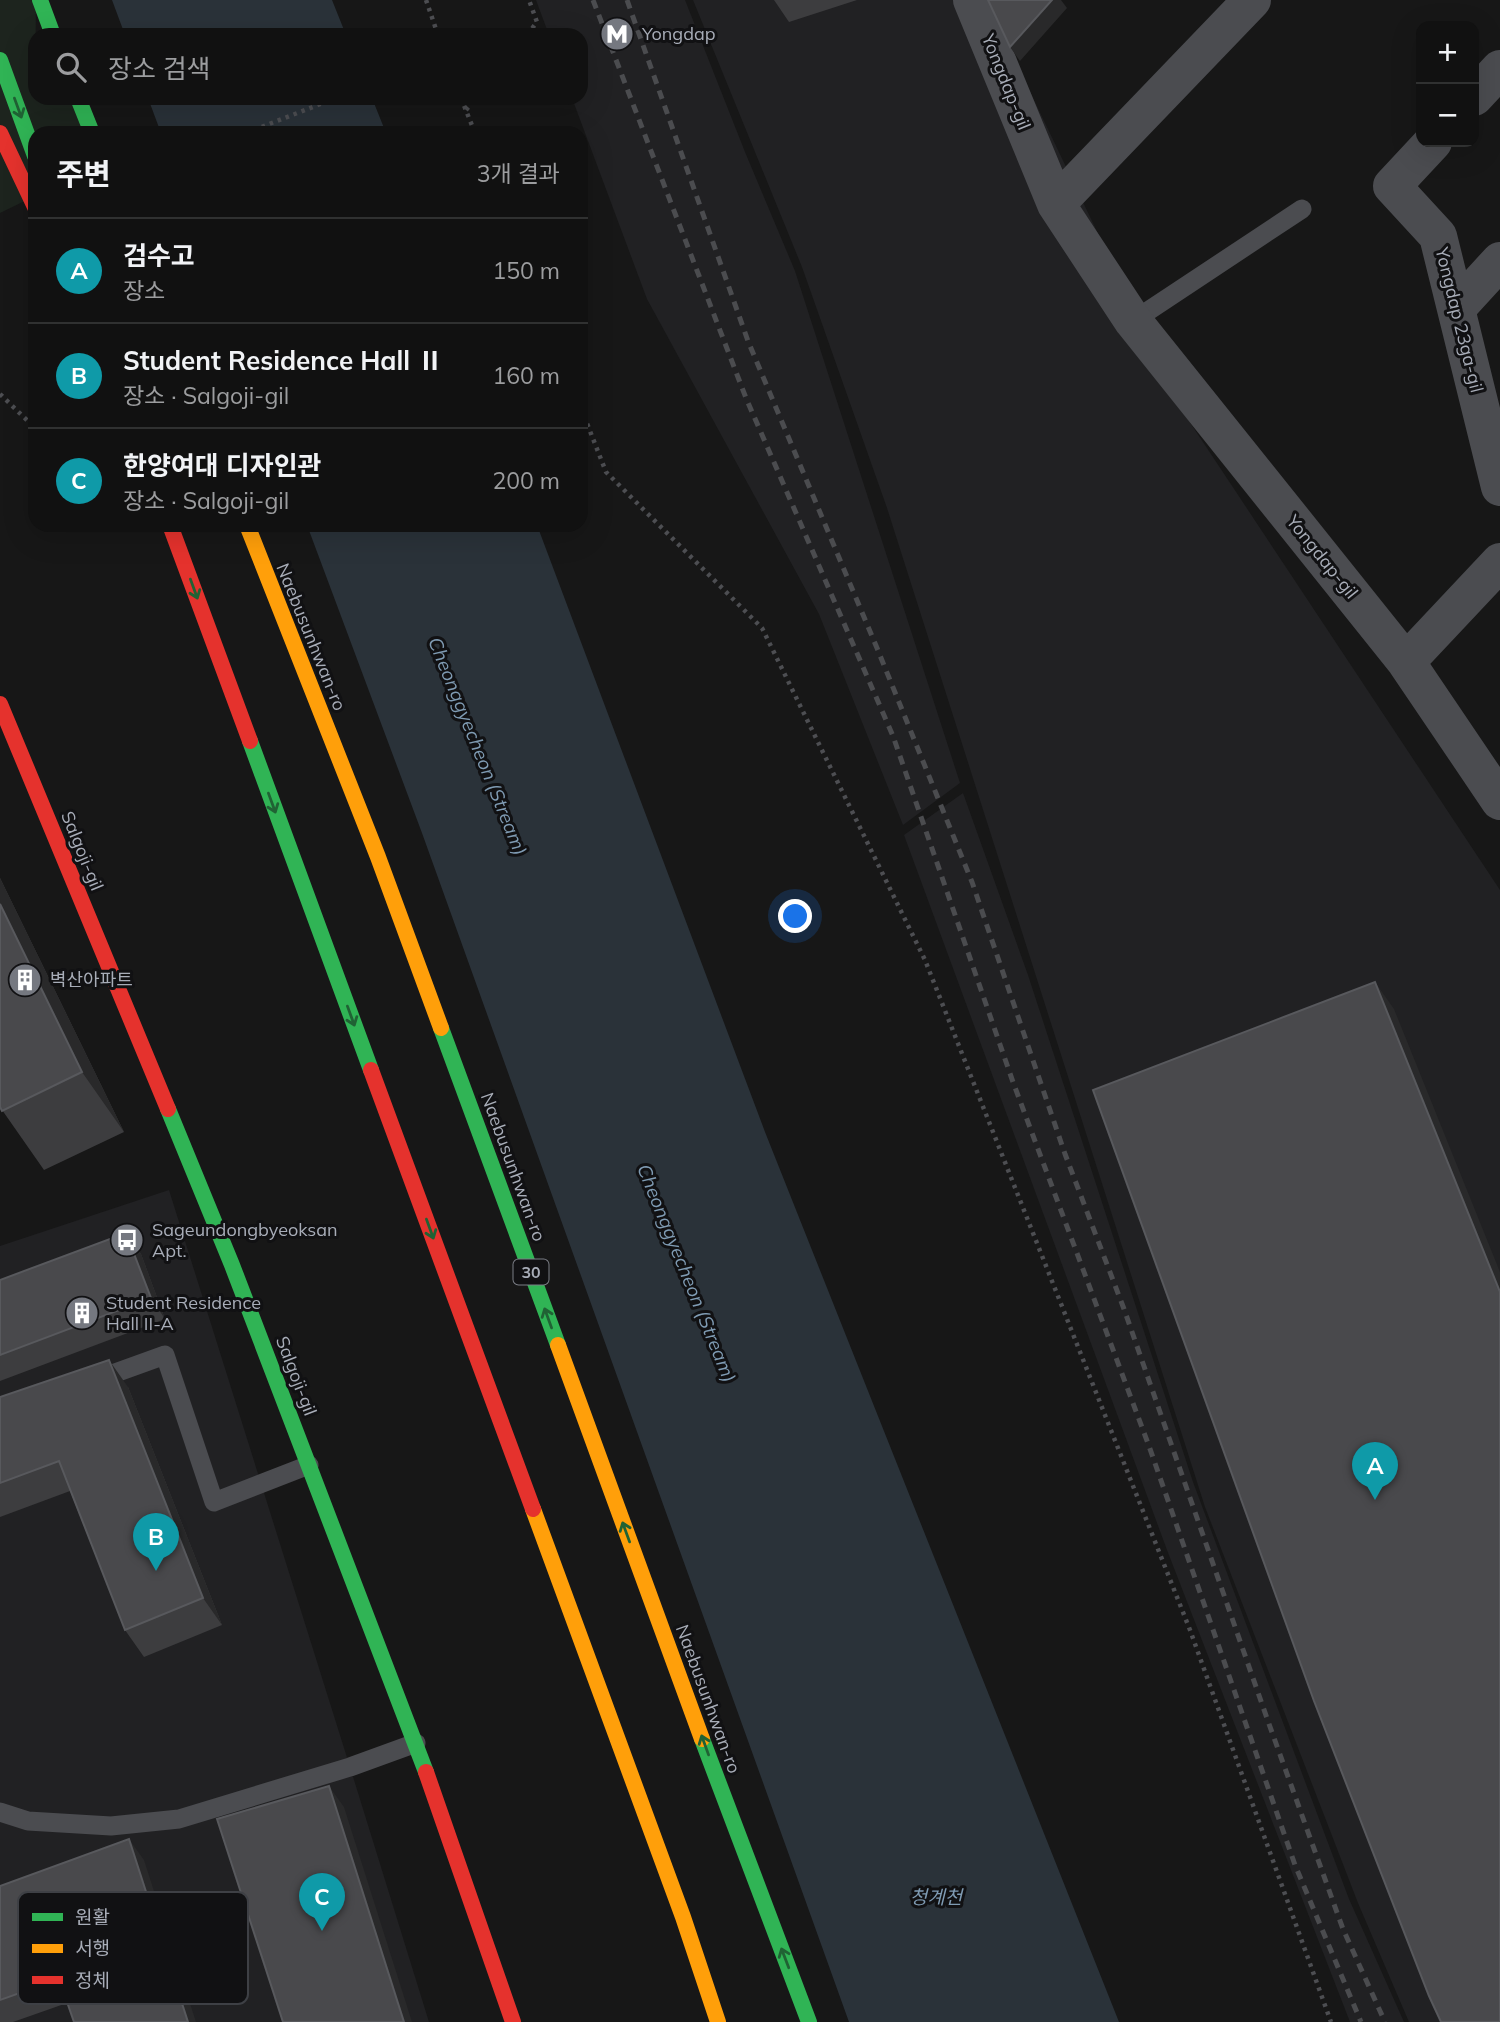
<!DOCTYPE html>
<html lang="ko">
<head>
<meta charset="utf-8">
<style>
	:root { --surface:#111; --page:#1e1f1f; --text:#f1f3f6; --muted:#9c9d9f; --line:#303131; --accent:#8c9099 }
	body { margin:0; font-family:Mulish,"Noto Sans KR",sans-serif; background:var(--page); color:var(--text) }
	.controls { position:absolute; right:21px; top:21px; display:grid; overflow:hidden; border-radius:14px; box-shadow:0 7px 28px #0002 }
	.controls button { width:63px; height:63px; display:grid; place-items:center; padding:0; border:0; border-bottom:2px solid var(--line); background:var(--surface); color:var(--text); font:35px sans-serif }
	.you { position:absolute; left:796px; top:917px; width:24px; height:24px; margin:-18px; border:5px solid #fff; border-radius:50%; background:#1a73e8; box-shadow:0 0 0 10px #1a73e833 }
	.badge { display:grid; place-items:center; width:46px; height:46px; border-radius:50%; background:var(--accent); color:#fff; font-size:23px; font-weight:700 }
	.pin { position:absolute; translate:-50% -58px; filter:drop-shadow(0 2px 4px #0008) }
	.pin::after { content:''; position:absolute; top:37px; width:24px; height:21px; background:inherit; clip-path:polygon(0 0,100% 0,50% 100%) }
	.list { margin:0; padding:0; list-style:none }
	h2 { display:flex; justify-content:space-between; align-items:center; height:91px; margin:0; padding:0 28px; font-size:30px }
	h2 small { font-size:23px; font-weight:400; color:var(--muted) }
	.list li { display:grid; grid-template-columns:46px 1fr auto; gap:21px; align-items:center; box-sizing:border-box; height:105px; padding:0 28px; border-top:2px solid var(--line) }
	.list b { display:block; font-size:26px; white-space:nowrap }
	.list p { margin:0; font-size:23px; white-space:nowrap; color:var(--muted) }
	.list em { font-size:23px; font-style:normal; color:var(--muted) }
	.icon { flex:none; width:38px; height:38px; fill:none; stroke:currentColor; stroke-width:2; stroke-linecap:round; stroke-linejoin:round }
	.map { position:relative; flex:none; width:1500px; height:2022px; overflow:hidden }
	.search { position:absolute; background:var(--surface); box-shadow:0 7px 28px #0002; left:28px; top:28px; width:560px; height:77px; display:flex; align-items:center; gap:18px; box-sizing:border-box; padding:0 24px; border-radius:21px; color:var(--muted); font-size:26px }
	.panel { position:absolute; background:var(--surface); box-shadow:0 7px 28px #0002; left:28px; top:126px; width:560px; height:406px; border-radius:21px }
	.map>svg:first-child { display:block }
	.built { fill:#212123 }
	.green { fill:#1d241e }
	.water { fill:#2a3239 }
	.lines { fill:none; stroke-linecap:round; stroke-linejoin:round }
	.path { stroke:#4d4e52; stroke-width:4.5; stroke-dasharray:3.5 5; stroke-linecap:butt }
	.lane { stroke:#4b4c50; stroke-width:19 }
	.street { stroke:#4b4c50; stroke-width:38 }
	.fast { stroke:#30b455; stroke-width:16 }
	.slow { stroke:#ff9f0a; stroke-width:16 }
	.jam { stroke:#e5322d; stroke-width:16 }
	.rail { stroke:#4b4c4f; stroke-width:5; stroke-dasharray:9 7; stroke-linecap:butt }
	.wall { fill:#3d3d3f }
	.shaded-wall { fill:#29292a }
	.building { fill:#49494c; stroke:#58595d; stroke-width:2 }
	.oneway { stroke:#206234 }
	.labels { text-anchor:middle; stroke-width:6; stroke-linejoin:round; paint-order:stroke }
	.shield { fill:#111113; stroke:#7b7e86; stroke-width:2 }
	.shield-label { font-size:16px; font-weight:bold; fill:#a8adb8 }
	.poi-label { font-size:18px; fill:#a8adb8; stroke:#111113; text-anchor:start }
	.street-label { font-size:18px; fill:#a8adb8; stroke:#111113 }
	.water-label { font-size:19px; font-style:italic; fill:#7f9bb3; stroke:#111113 }
	.key { fill:#111113; stroke:#3e4045; stroke-width:2 }
	.key-label { font-size:19px; fill:#a8adb8 }
</style>
</head>
<body>
<div class="map">
<svg width="1500" height="2022" viewBox="0 0 1500 2022">
	<rect width="100%" height="100%" fill="#171717"/>
	<!-- built -->
	<path class="built" d="M536,0H685L745,152L795,271L960,783L903,825L819,614L647,299L572,98H581V35H549Z
		M693,0H986L1185,415L1500,890V2022H1409L1358,1903L1205,1507L887,508L802,267Z
		M963,793L1028,975L1193,1482L1349,1899L1404,2022H1350L1167,1550L904,835Z
		M169,1190L350,1767L429,2022H0V1246Z"/>
	<!-- green -->
	<path class="green" d="M0,0H36L35,98H74L88,133H35V196L0,213Z"/>
	<!-- water -->
	<path class="water" d="M112,0H332L346,35H125Z
		M148,98H372L386,133H161Z
		M307,525H537L765,1132L1119,2022H849L422,833Z"/>
	<g class="lines">
		<!-- path -->
		<path class="path" d="M426,0L438,35
			M527,35L537,22L529,0
			M461,98L475,133
			M466,110L476,98
			M246,133L336,98
			M0,394L35,428
			M581,408L606,472L762,628L925,960L1190,1630L1331,2022"/>
		<!-- lane -->
		<path class="lane" d="M1133,321L1302,209
			M93,1381L165,1355L214,1502L309,1465
			M0,1812L28,1821L111,1826L179,1819L350,1767L416,1743"/>
		<!-- street -->
		<path class="street" d="M972,0L1056,204L1133,321L1406,662L1500,801
			M1474,97L1500,69
			M1433,142L1392,186L1438,236L1500,487
			M1056,204L1252,0
			M1456,309L1500,261
			M1406,662L1500,562"/>
		<!-- fast -->
		<path class="fast" d="M40,0L53,35
			M0,60L35,156
			M78,98L92,133
			M250,741L371,1070
			M441,1028L558,1345
			M168,1109L232,1265L426,1772
			M702,1739L809,2022"/>
		<!-- slow -->
		<path class="slow" d="M247,525L378,857L441,1028
			M558,1345L702,1739
			M533,1509L683,1917L718,2022"/>
		<!-- jam -->
		<path class="jam" d="M0,133L35,207
			M170,525L250,741
			M0,704L168,1109
			M371,1070L533,1509
			M426,1772L513,2022"/>
		<!-- rail -->
		<path class="rail" d="M593,0L746,398L893,736L1013,1082L1149,1446L1295,1865L1361,2022
			M627,0L748,341L877,648L972,882L1065,1154L1124,1309L1269,1724L1343,1929L1385,2022"/>
	</g>
	<!-- wall -->
	<path class="wall" d="M774,0H857L789,22Z
		M0,878L124,1132L44,1170L0,1107Z
		M126,1233L141,1254L165,1319L0,1381V1280Z
		M128,1387L222,1625L144,1657L125,1630L70,1491L0,1517V1397Z
		M144,1860L67,2003L13,2022H0V1886Z"/>
	<!-- shaded-wall -->
	<path class="shaded-wall" d="M1052,0H1061L1067,8L1020,61L1010,47Z
		M0,878L124,1132L82,1072L0,904Z
		M1375,982L1394,1009L1500,1272V1292Z
		M126,1233L141,1254L165,1319L151,1298Z
		M109,1360L128,1387L222,1625L203,1598Z
		M329,1786L344,1807L412,2022H404Z
		M129,1839L144,1860L196,2022H188Z"/>
	<!-- building -->
	<path class="building" d="M988,0H1052L1010,47Z
		M0,904L82,1072L2,1111L0,1107Z
		M1375,982L1500,1292V2022H1441L1429,1996L1314,1701L1093,1090Z
		M126,1233L151,1298L0,1355V1280Z
		M109,1360L203,1598L125,1630L59,1461L0,1483V1397Z
		M329,1786L404,2022H283L217,1819Z
		M129,1839L188,2022H74L59,1979L0,2000V1886Z"/>
	<!-- one-way arrows -->
	<defs><path id="oneway-shaft" d="M-6 0H5M1.5-3L5.5 0L1.5 3" fill="none" stroke-width="1.6" stroke-linecap="round" stroke-linejoin="round" transform="scale(1.75)"/></defs>
	<g class="oneway">
		<use href="#oneway-shaft" transform="translate(18 108) rotate(70)"/>
		<use href="#oneway-shaft" transform="translate(194 589) rotate(70)"/>
		<use href="#oneway-shaft" transform="translate(272 803) rotate(70)"/>
		<use href="#oneway-shaft" transform="translate(351 1016) rotate(70)"/>
		<use href="#oneway-shaft" transform="translate(430 1229) rotate(70)"/>
		<use href="#oneway-shaft" transform="translate(548 1318) rotate(-110)"/>
		<use href="#oneway-shaft" transform="translate(626 1532) rotate(-110)"/>
		<use href="#oneway-shaft" transform="translate(705 1745) rotate(-110)"/>
		<use href="#oneway-shaft" transform="translate(785 1958) rotate(-111)"/>
	</g>
	<!-- icons -->
	<defs>
		<symbol id="metro-disc" viewBox="-11 -11 22 22"><circle r="9.5" fill="#757880" stroke="#111113"/><path d="M-5.5 5V-5H-3L0 0L3-5H5.5V5H3V-.5L0 4L-3-.5V5Z" fill="#fff"/></symbol>
		<symbol id="building-disc" viewBox="-11 -11 22 22"><circle r="9.5" fill="#757880" stroke="#111113"/><path d="M-4-6H4V6H1V3H-1V6H-4ZM-2.5-4.3h1.7v1.8h-1.7ZM.8-4.3h1.7v1.8H.8ZM-2.5-1h1.7V.8h-1.7ZM.8-1h1.7V.8H.8Z" fill="#fff"/></symbol>
		<symbol id="bus-disc" viewBox="-11 -11 22 22"><circle r="9.5" fill="#757880" stroke="#111113"/><path d="M-5-6H5V4H4V6H2V4H-2V6H-4V4H-5ZM-3.5-4V0h7V-4ZM-3.5 1.2v1.5H-2V1.2ZM2 1.2v1.5H3.5V1.2Z" fill="#fff"/></symbol>
	</defs>
	<g fill-rule="evenodd">
		<use href="#metro-disc" x="598" y="15" width="38" height="38"/>
		<use href="#building-disc" x="6" y="961" width="38" height="38"/>
		<use href="#bus-disc" x="108" y="1221" width="38" height="38"/>
		<use href="#building-disc" x="63" y="1294" width="38" height="38"/>
	</g>
	<g class="labels">
		<!-- shield labels -->
		<rect class="shield" x="513.5" y="1259.5" width="35" height="25" rx="5"/>
		<g class="shield-label">
			<text x="531" y="1278">30</text>
		</g>
		<!-- poi labels -->
		<g class="poi-label">
			<text x="642" y="40">Yongdap</text>
			<text x="50" y="986">벽산아파트</text>
			<text x="152" y="1236">Sageundongbyeoksan<tspan x="152" dy="21">Apt.</tspan></text>
			<text x="106" y="1309">Student Residence<tspan x="106" dy="21">Hall II-A</tspan></text>
		</g>
		<!-- street labels -->
		<g class="street-label">
			<text transform="translate(1006 82) rotate(68)" y="6">Yongdap-gil</text>
			<text transform="translate(1459 320) rotate(76)" y="6">Yongdap 23ga-gil</text>
			<text transform="translate(1322 557) rotate(51)" y="6">Yongdap-gil</text>
			<text transform="translate(311 637) rotate(68)" y="6">Naebusunhwan-ro</text>
			<text transform="translate(82 851) rotate(68)" y="6">Salgoji-gil</text>
			<text transform="translate(513 1167) rotate(70)" y="6">Naebusunhwan-ro</text>
			<text transform="translate(296 1376) rotate(69)" y="6">Salgoji-gil</text>
			<text transform="translate(708 1699) rotate(70)" y="6">Naebusunhwan-ro</text>
		</g>
		<!-- water labels -->
		<g class="water-label">
			<text transform="translate(478 746) rotate(68)" y="7">Cheonggyecheon (Stream)</text>
			<text transform="translate(687 1273) rotate(68)" y="7">Cheonggyecheon (Stream)</text>
			<text x="936" y="1904">청계천</text>
		</g>
	</g>
	<!-- legend -->
	<rect x="18" y="1892" width="230" height="112" rx="10" class="key"/>
	<rect x="32" y="1913" width="31" height="8" fill="#30b455"/>
	<rect x="32" y="1944" width="31" height="9" fill="#ff9f0a"/>
	<rect x="32" y="1976" width="31" height="8" fill="#e5322d"/>
	<g class="key-label">
		<text x="75" y="1924">원활</text>
		<text x="75" y="1955">서행</text>
		<text x="75" y="1987">정체</text>
	</g>
</svg>
<div class="controls">
<button>+</button>
<button>−</button>
</div>
<div class="you"></div>
<div class="pin badge" style="left:1375px;top:1500px;background:#0f9aa8">A</div>
<div class="pin badge" style="left:156px;top:1571px;background:#0f9aa8">B</div>
<div class="pin badge" style="left:322px;top:1931px;background:#0f9aa8">C</div>
<div class="search"><svg class="icon" aria-label="search" viewBox="0 0 24 24"><circle cx="10" cy="10" r="6"/><path d="M15 15l6 6"/></svg>장소 검색</div>
<section class="panel">
<h2>주변<small>3개 결과</small></h2>
<ul class="list">
<li><span class="badge" style="background:#0f9aa8">A</span><div><b>검수고</b><p>장소</p></div><em>150 m</em></li>
<li><span class="badge" style="background:#0f9aa8">B</span><div><b>Student Residence Hall Ⅱ</b><p>장소 · Salgoji-gil</p></div><em>160 m</em></li>
<li><span class="badge" style="background:#0f9aa8">C</span><div><b>한양여대 디자인관</b><p>장소 · Salgoji-gil</p></div><em>200 m</em></li>
</ul>
</section>
</div>
</body>
</html>
